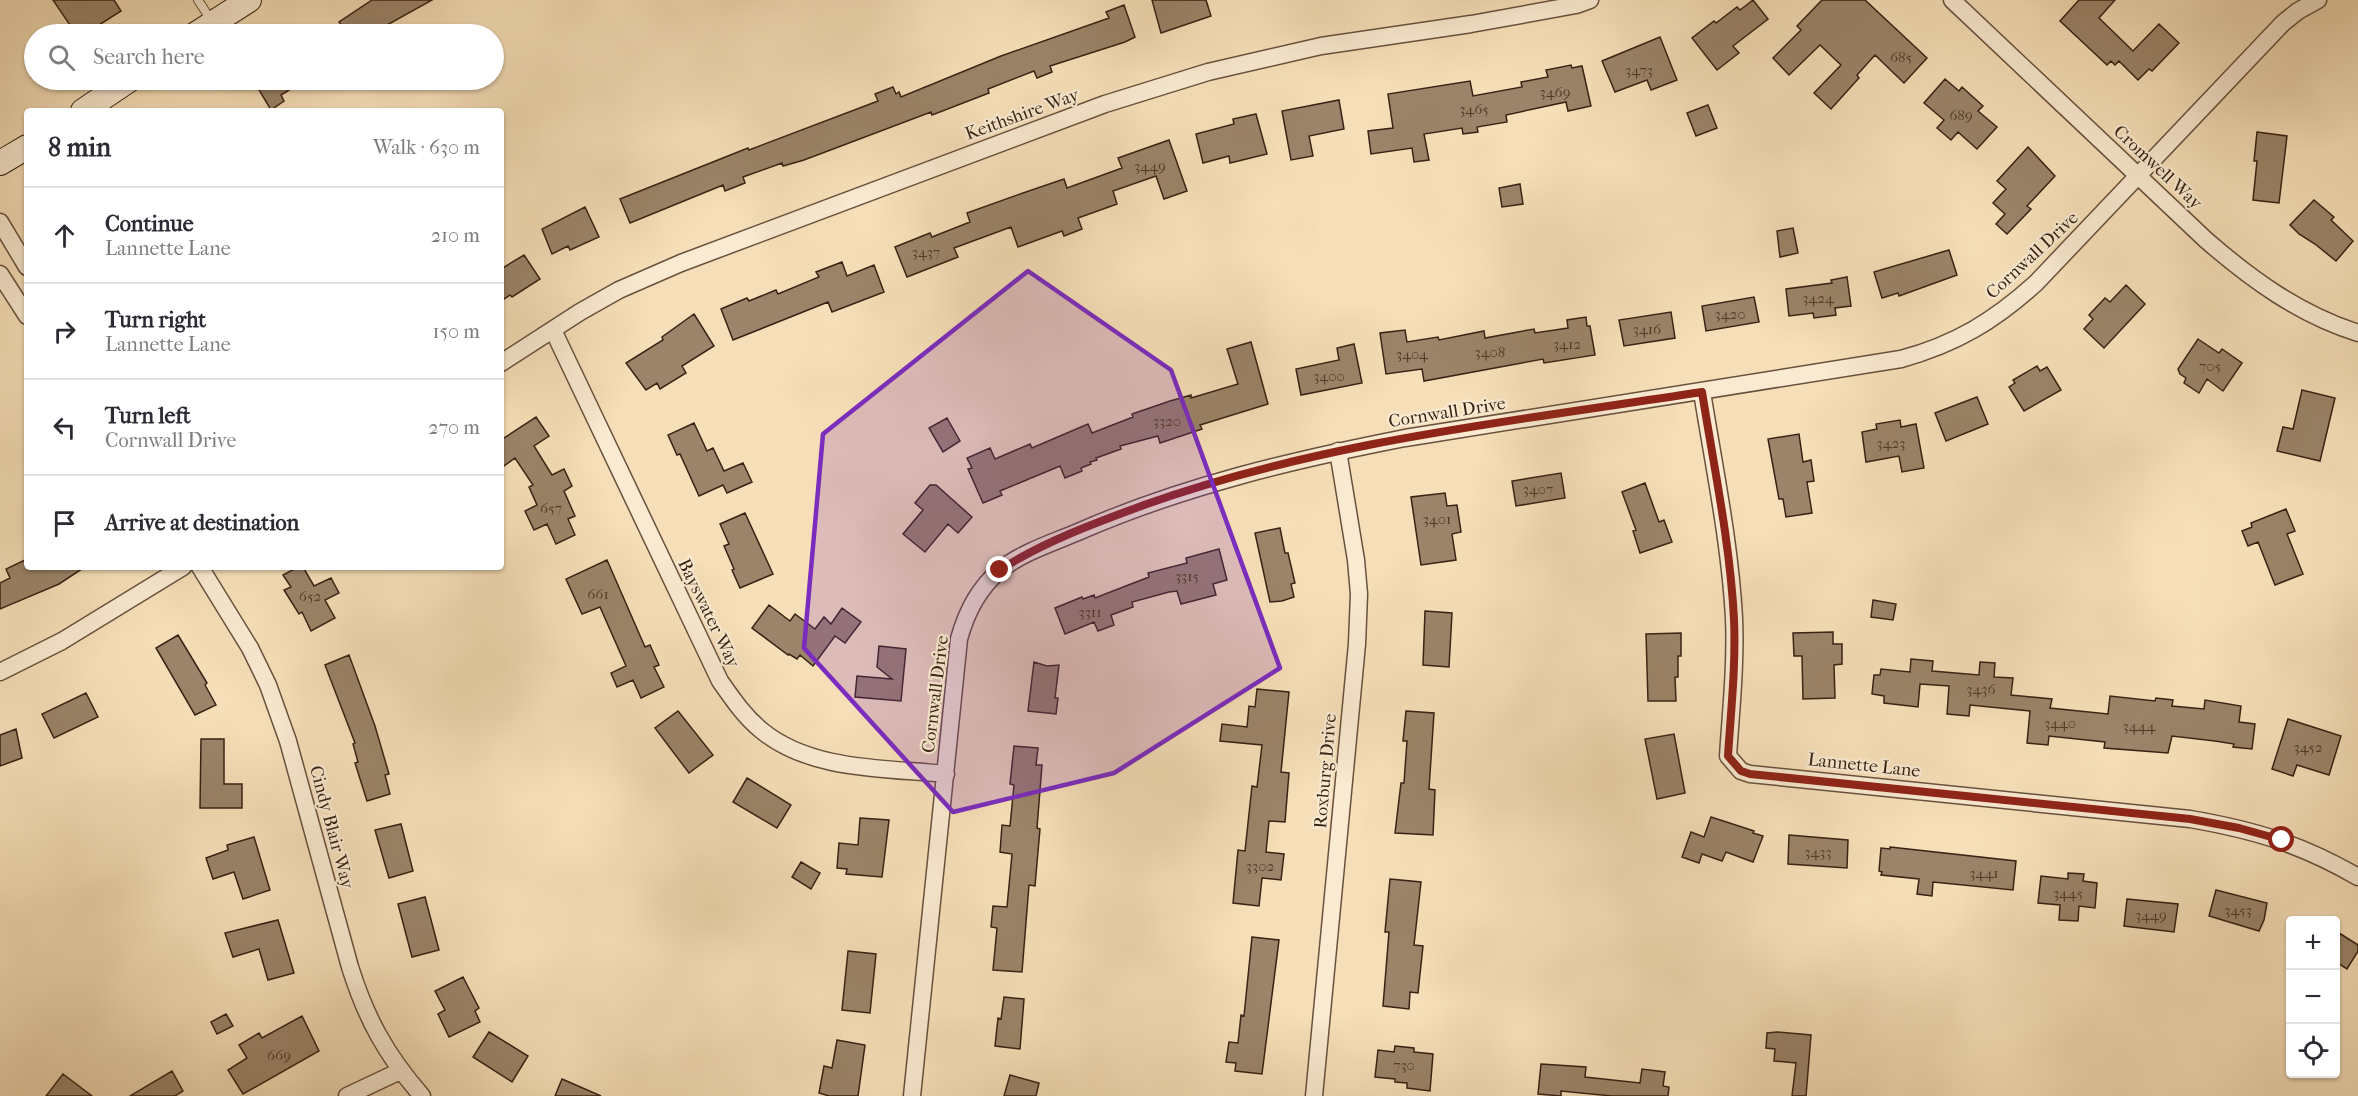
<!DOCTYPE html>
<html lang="en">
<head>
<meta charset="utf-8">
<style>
	:root { --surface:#fff; --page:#f7f7f7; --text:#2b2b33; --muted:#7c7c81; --line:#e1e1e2 }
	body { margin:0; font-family:"IM FELL French Canon",serif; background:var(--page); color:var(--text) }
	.controls { position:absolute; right:18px; bottom:18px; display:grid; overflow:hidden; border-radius:6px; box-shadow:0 2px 4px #0004 }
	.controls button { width:54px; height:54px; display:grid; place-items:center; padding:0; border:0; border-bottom:2px solid var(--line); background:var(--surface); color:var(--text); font:30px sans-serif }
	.stop { position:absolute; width:18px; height:18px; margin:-14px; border:4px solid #8f2418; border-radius:50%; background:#fff }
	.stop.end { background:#8f2418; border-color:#fff; box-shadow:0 2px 6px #0008 }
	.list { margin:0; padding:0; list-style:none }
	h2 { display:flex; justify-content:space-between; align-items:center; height:78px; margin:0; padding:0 24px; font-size:26px }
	h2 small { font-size:20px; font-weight:400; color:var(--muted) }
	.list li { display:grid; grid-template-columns:39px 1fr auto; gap:18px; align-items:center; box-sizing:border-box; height:96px; padding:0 24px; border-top:2px solid var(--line) }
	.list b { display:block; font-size:22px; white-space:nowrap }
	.list p { margin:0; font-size:20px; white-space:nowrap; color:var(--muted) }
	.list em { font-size:20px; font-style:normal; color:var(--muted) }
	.icon { flex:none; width:33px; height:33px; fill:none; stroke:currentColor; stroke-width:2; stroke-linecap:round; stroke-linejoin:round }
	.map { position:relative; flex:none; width:2358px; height:1096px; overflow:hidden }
	.search { position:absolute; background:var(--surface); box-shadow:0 2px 4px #0004; left:24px; top:24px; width:480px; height:66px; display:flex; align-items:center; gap:15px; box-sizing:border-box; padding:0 21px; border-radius:33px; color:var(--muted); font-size:22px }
	.panel { position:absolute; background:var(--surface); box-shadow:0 2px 4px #0004; left:24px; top:108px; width:480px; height:462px; border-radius:6px }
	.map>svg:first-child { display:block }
	.building { fill:#9b8469; stroke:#382214; stroke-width:1.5 }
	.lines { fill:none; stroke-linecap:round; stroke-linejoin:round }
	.lane-casing { stroke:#68513d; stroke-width:10 }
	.street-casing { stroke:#68513d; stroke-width:19 }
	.secondary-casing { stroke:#382214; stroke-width:26 }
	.lane { stroke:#f9ead1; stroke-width:8 }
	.street { stroke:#f9ead1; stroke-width:16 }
	.secondary { stroke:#f9ead1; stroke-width:24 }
	.route { stroke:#8f2418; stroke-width:8 }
	.marked { fill:#7b2cbf; fill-opacity:0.2; stroke:#7b2cbf; stroke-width:4.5; stroke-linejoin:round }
	.labels { text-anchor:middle; stroke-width:4.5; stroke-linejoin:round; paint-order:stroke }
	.number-label { font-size:15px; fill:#513a29 }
	.street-label { font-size:18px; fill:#382214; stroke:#f9ead1 }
</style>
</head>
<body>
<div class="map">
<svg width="2358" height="1096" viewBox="0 0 2358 1096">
	<rect width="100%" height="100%" fill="#f6dfb8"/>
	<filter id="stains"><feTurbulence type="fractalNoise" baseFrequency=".00333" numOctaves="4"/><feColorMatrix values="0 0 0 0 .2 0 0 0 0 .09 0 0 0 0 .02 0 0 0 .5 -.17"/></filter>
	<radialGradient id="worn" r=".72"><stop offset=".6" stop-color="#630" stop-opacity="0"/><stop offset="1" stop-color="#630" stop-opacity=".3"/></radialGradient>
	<!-- building -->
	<path class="building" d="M53,0H114L121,11L85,34H76Z
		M372,0H432L371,34H328L342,26L339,22Z
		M1152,0H1206L1211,16L1161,33Z
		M1753,0L1768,19L1733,46L1739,53L1717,70L1692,38L1714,21L1716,23L1737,7L1740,10Z
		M1822,0H1865L1927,58L1904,83L1875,55L1857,75L1859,78L1831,109L1814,93L1841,65L1820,45L1789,75L1773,58L1801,30L1797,26Z
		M2079,0H2115L2099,18L2133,51L2159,24L2179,43L2152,71L2149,69L2138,80L2119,61L2115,65L2111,61L2107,65L2060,21Z
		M1124,5L1135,37L1125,42L1050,66L1052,72L1037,78L1034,71L988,89L989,93L932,115L931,112L804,160L783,166L782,163L743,177L745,183L725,191L723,185L630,223L620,199L748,148L749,150L878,101L875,94L893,87L896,94L899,92L901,97L1001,56L1109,18L1106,12Z
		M1660,37L1677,80L1651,90L1647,80L1615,92L1602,61Z
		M1571,65L1572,68L1582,66L1591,106L1568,111L1566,102L1506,115L1507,122L1477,127L1478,132L1463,134L1462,128L1424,134L1429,160L1414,162L1412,148L1371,154L1368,131L1393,128L1388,94L1470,81L1473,96L1522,87L1521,82L1548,77L1546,70Z
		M1945,79L1959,91L1962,87L1983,106L1978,111L1997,127L1977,149L1958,132L1951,140L1937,128L1944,120L1924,103Z
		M253,80H305L281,95L284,101L271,110Z
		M1339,100L1344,129L1309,136L1313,156L1291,160L1282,111Z
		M1708,105L1717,128L1696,136L1687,113Z
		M1256,114L1267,154L1230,163L1229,156L1203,163L1196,134L1234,124L1233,119Z
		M2257,132L2287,136L2279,203L2253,200L2257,161H2254Z
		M1169,140L1187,191L1164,199L1156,176L1113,191L1117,204L1078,218L1082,229L1064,236L1062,231L1018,247L1011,227L954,248L958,257L907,277L895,247L930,233L932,237L970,222L967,213L1023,193L1064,179L1067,188L1122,168L1118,158Z
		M2028,147L2055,176L2027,206L2031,209L2007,234L1996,224L2005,214L1993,203L2006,189L1997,181Z
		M1520,184L1523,204L1502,207L1499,188Z
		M2314,200L2334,217L2331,220L2353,241L2336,261L2315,244L2299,234L2290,225Z
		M585,207L599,237L570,250L568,246L552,254L542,229Z
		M1793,228L1798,253L1780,257L1777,231Z
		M1949,250L1957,275L1899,296L1898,293L1882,298L1874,272Z
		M524,255L540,279L512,297L510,295L501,301V269Z
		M842,262L847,276L874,265L884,292L832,312L828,302L733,340L721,309L747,298L749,301L776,290L778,294L819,277L816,272Z
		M1847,277L1851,306L1835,308L1836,315L1814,318L1813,313L1789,316L1786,289L1832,283L1831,280Z
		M2126,285L2145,304L2104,348L2084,329L2093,319L2089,315L2105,298L2110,302Z
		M1754,297L1759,322L1706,331L1702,306Z
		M1671,312L1675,338L1624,346L1619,320Z
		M694,314L714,346L682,366L686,373L660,389L657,383L646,390L626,363L663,340L662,337Z
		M1586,317L1587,326H1590L1595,355L1544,363L1543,359L1424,381L1422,369L1386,374L1380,333L1405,330L1407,342L1438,337L1439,340L1484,331L1485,338L1534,329L1535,333L1568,328L1567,320Z
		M2198,339L2219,353L2222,349L2242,363L2223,391L2207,379L2199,393L2184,383L2186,378L2180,374L2178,369Z
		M1251,342L1268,404L1200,425L1202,429L1160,443L1158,436L1120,446L1121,449L1096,458L1097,460L1090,462L1091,464L1081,468L1082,471L1065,478L1060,466L1000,491L1002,495L983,503L968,469L972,468L967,458L990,448L995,459L1030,444L1032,448L1088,424L1092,433L1133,417L1132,414L1170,401L1191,395V398L1238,384L1227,349Z
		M1354,344L1362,383L1301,395L1296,369L1339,360L1337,348Z
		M2037,366L2040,371L2047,367L2061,390L2024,411L2009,387L2015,383L2013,380Z
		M2302,390L2335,398L2320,461L2277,451L2283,427L2293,429Z
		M1977,397L1988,424L1946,441L1935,413Z
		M536,417L549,436L534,446L552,475L564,469L572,486L564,491L575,516L568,519L575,535L556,544L547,524L534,530L525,511L537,505L529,487L533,485L515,458L501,468V440Z
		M947,418L960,441L943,452L929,428Z
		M1900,420L1901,427L1916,424L1924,468L1902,472L1899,456L1866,462L1862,432L1877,429L1876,424Z
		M694,423L707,451L713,448L724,471L743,463L752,482L727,493L723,485L699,496L680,454L677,455L668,435Z
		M1799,434L1803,462L1811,460L1814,481L1807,482L1812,513L1786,517L1783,499H1779L1768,439Z
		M1561,473L1565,498L1516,506L1512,481Z
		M1645,483L1659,522L1664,520L1672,542L1640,553L1633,531L1636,530L1622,492Z
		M930,485H936L972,517L958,533L948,524L925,552L903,534L923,510L915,503Z
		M1445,493L1447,506L1457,505L1461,532L1452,534L1456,560L1421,565L1411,497Z
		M2286,509L2295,531L2287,534L2303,574L2275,585L2258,542L2248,546L2242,531L2252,527L2251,523Z
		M745,513L773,574L740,588L732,570L734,569L724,546L729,544L720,524Z
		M1280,528L1285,553H1288L1295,583L1291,584L1294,597L1282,601L1270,602L1255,533Z
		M1219,549L1227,580L1213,584L1216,595L1181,604L1177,591L1169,592L1132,602L1133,607L1111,615L1114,625L1098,631L1094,622L1065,634L1055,608L1082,597L1083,599L1094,595L1095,598L1149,577L1148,573L1187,563L1186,558Z
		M27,559V567H85L59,584L0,609V583L10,578L6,569Z
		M607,560L645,647L650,645L659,665L654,667L664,687L641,698L633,680L617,687L611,673L626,666L600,607L582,614L566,579Z
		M298,567H303L314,586L331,578L339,593L325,600L335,618L311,631L302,612L299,614L284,590L291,587L283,575Z
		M1873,600L1896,604L1893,620L1871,617Z
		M769,605L790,621L795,614L815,629L824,617L831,624L842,608L861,622L845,643L835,636L813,666L800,655L797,659L789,654L788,655L752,628Z
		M1425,611L1452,613L1449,667L1423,665Z
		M1833,632V644H1842V664L1834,665L1835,698L1803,699L1802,656H1794L1793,633Z
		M1681,633V656H1678V677H1675L1676,701H1648L1646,634Z
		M178,635L207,683L205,685L216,705L195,715L156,648Z
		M879,646L906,649L901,701L855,697L857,676L892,679L877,667Z
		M349,655L375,726L389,774L385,775L390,794L367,801L355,763L358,762L353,744L355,743L325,665Z
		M1911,659L1933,661L1932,671L1979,675L1980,662L1995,663L1994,677L2013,678L2011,695L2052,699L2050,708L2108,714L2110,696L2155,701L2156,698L2173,700L2172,706L2204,709L2205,700L2241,706L2239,722L2255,724L2252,749L2233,747L2234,744L2215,741L2172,736L2168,753L2104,748L2105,742L2049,736L2048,745L2027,743L2030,711L1970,705L1969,716L1947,714L1949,686L1920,684L1918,707L1884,703V696L1872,694L1874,675H1880L1881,669L1910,672Z
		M1034,662L1047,666L1059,665L1055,698H1058L1056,714L1028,711Z
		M1257,689L1289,692L1281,772L1289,773L1285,822L1269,821L1266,852L1284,854L1281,880L1262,878L1259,906L1233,903L1238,850L1245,851L1252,786L1257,787L1262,745L1220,741L1222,724L1247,727L1249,706L1255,707Z
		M86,693L98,717L54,738L42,714Z
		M678,711L713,755L689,773L655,728Z
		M1406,711L1434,713L1429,789L1435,790L1433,835L1395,833L1401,783H1404L1407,741H1403Z
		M2288,719L2341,736L2329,775L2297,765L2293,776L2272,769Z
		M16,729L22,758L0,766V735Z
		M1674,734L1685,793L1657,799L1645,739Z
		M201,739H224V784H242V808H200Z
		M1014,746L1038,748L1036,765H1042L1037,828L1040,829L1035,886L1029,885L1022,972L993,970L997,928L991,927L993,906L1007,907L1012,854L1000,852L1002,825L1010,826L1014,785L1010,784Z
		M747,778L791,805L777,828L733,802Z
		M1711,817L1754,831L1753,833L1763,836L1753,862L1726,852L1722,861L1702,854L1699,863L1682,857L1691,832L1704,837Z
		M860,818L889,820L882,877L846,874L847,869L837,868L839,843L858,845Z
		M401,824L413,871L389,878L375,830Z
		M1789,835L1848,840L1847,868L1788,864Z
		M254,837L270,890L243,899L234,872L213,879L206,858L228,850L227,845Z
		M1890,847L2016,861L2013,890L1933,882L1932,896L1917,894L1919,879L1881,875L1882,872L1879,871L1881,848L1890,849Z
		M801,862L820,873L811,889L792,877Z
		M2068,873L2084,874L2083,881L2097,883L2095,908L2079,906L2078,921L2059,920L2060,905L2038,903L2041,876L2068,879Z
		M1390,879L1421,882L1414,945L1423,946L1418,993L1410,992L1409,1009L1383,1006L1389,932H1385Z
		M2216,890L2267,903L2264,920L2259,931L2209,916Z
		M425,897L439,950L412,957L398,904Z
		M2127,899L2178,904L2174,932L2124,926Z
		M278,920L294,973L268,980L259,949L233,957L225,933Z
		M2336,931L2358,945V951L2347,969L2336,962Z
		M1252,937L1279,940L1262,1074L1235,1071L1236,1063L1226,1062L1229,1042L1238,1043L1241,1015L1244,1016Z
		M848,951L876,954L870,1013L842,1010Z
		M463,977L479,1008L475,1011L480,1022L449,1037L438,1014L445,1010L435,991Z
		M1004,997L1024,999L1020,1049L995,1046L998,1018L1001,1019Z
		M226,1014L233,1026L217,1034L211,1022Z
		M302,1016L319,1051L243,1094L228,1070L247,1058L239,1045L259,1033L262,1038Z
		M489,1032L528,1056L512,1082L473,1057Z
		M1777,1032L1811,1035L1806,1096H1792L1796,1063L1774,1061L1775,1049L1766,1048L1767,1033Z
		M837,1040L865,1045L858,1096H829L819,1093L824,1066L832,1068Z
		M1395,1046L1414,1048V1052L1433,1054L1430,1091L1407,1088V1083L1395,1082V1079L1375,1077L1378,1050L1394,1052Z
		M1541,1064L1586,1067L1585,1077L1640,1083L1642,1069L1665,1072L1663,1086L1669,1087L1668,1096H1612L1561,1091V1096L1538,1094Z
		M172,1071L183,1091L175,1096H130Z
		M63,1074L92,1096H46Z
		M1010,1075L1039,1083L1036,1096H1004Z
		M562,1079L601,1096H555Z"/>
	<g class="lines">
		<defs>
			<path id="lane" d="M198,0L213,23"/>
			<path id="street" d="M1952,0L2206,240C2252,280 2299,314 2358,333
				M0,222L27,267
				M0,274L27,316
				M553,330L720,681C732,698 744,716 761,730C810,771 885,768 946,774
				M501,363L580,312L619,290L681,263L1105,104L1208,72L1321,46L1471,24L1576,5L1590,0
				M1702,392C1714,467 1730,543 1734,618C1736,664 1731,710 1728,756L1741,771L1750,774L2190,819C2254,830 2301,844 2358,877
				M200,567L250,648L268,685L288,741L350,967C366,1018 386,1055 422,1096
				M0,672L62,641L183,567
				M347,1096L400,1071
				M912,1096L959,639C966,613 979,588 1000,570C1023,552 1052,543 1078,532C1183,486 1293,460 1405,438L1901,359C1956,344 1994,321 2036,283L2283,23L2298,11L2318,0
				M1314,1096L1357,644L1359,594L1356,560L1338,451"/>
			<path id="secondary" d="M196,34L249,0
				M83,111L129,80
				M0,163L27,147"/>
		</defs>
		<!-- lane casing -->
		<use href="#lane" class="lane-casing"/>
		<!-- street casing -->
		<use href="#street" class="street-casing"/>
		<!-- secondary casing -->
		<use href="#secondary" class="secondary-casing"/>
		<!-- lane -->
		<use href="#lane" class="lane"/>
		<!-- street -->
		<use href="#street" class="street"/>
		<!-- secondary -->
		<use href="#secondary" class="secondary"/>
	</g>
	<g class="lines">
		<!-- route -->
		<path class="route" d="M1000,570C1043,542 1095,523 1144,505C1323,441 1515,421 1702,392C1714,467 1730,543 1734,619C1736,664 1731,710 1728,756L1741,771L1750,774L2190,819L2239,828L2282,840"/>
	</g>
	<!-- marked area -->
	<path class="marked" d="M1028,271L1171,370L1280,668L1114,773L953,812L804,648L823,434Z"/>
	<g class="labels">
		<!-- number labels -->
		<g class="number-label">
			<text x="1901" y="62">685</text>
			<text x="1639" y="75">3473</text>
			<text x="1555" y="97">3469</text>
			<text x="1474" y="114">3465</text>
			<text x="1961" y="120">689</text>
			<text x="1150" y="171">3449</text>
			<text x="926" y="257">3437</text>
			<text x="1818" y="303">3424</text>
			<text x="1730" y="319">3420</text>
			<text x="1647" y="334">3416</text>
			<text x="1567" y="349">3412</text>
			<text x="1490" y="357">3408</text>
			<text x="1412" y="359">3404</text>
			<text x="2210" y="371">705</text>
			<text x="1329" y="381">3400</text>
			<text x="1167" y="426">3320</text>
			<text x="1891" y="448">3423</text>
			<text x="1538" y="494">3407</text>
			<text x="551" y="513">657</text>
			<text x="1437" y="524">3401</text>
			<text x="1187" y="581">3315</text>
			<text x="598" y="599">661</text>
			<text x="310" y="601">652</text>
			<text x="1090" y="617">3311</text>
			<text x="1981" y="694">3436</text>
			<text x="2060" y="728">3440</text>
			<text x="2139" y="731">3444</text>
			<text x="2308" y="752">3452</text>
			<text x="1818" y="857">3433</text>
			<text x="1260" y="871">3302</text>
			<text x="1984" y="878">3441</text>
			<text x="2068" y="898">3445</text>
			<text x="2238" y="915">3453</text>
			<text x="2151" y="920">3449</text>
			<text x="279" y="1060">669</text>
			<text x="1404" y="1070">730</text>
		</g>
		<!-- street labels -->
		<g class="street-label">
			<text transform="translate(1022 114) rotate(-20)" y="6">Keithshire Way</text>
			<text transform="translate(2158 167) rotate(43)" y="6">Cromwell Way</text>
			<text transform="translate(2032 255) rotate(-43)" y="6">Cornwall Drive</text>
			<text transform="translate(1447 412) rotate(-9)" y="6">Cornwall Drive</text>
			<text transform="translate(709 613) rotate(64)" y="6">Bayswater Way</text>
			<text transform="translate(935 694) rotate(-83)" y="6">Cornwall Drive</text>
			<text transform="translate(1864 765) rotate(6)" y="6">Lannette Lane</text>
			<text transform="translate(1325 771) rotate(-85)" y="6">Roxburg Drive</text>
			<text transform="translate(332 827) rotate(75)" y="6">Cindy Blair Way</text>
		</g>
	</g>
	<rect width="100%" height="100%" filter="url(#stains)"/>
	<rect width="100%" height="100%" fill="url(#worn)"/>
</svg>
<div class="controls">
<button>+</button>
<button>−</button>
<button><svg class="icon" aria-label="locate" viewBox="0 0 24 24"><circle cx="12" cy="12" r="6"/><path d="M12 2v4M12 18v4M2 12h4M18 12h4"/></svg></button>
</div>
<div class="stop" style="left:2282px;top:840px"></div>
<div class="stop end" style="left:1000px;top:570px"></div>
<div class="search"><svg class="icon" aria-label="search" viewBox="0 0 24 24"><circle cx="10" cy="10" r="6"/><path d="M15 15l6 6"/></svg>Search here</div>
<section class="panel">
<h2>8 min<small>Walk · 630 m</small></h2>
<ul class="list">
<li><svg class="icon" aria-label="ahead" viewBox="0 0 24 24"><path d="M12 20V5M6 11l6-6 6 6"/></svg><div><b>Continue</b><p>Lannette Lane</p></div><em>210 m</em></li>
<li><svg class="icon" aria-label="right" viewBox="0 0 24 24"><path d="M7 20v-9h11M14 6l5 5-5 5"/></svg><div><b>Turn right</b><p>Lannette Lane</p></div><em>150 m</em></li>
<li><svg class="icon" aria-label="left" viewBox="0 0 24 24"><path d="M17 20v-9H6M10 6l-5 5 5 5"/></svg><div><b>Turn left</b><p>Cornwall Drive</p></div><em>270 m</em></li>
<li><svg class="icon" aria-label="arrive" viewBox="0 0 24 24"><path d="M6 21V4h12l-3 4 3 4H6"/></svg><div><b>Arrive at destination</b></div></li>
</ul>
</section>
</div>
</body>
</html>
